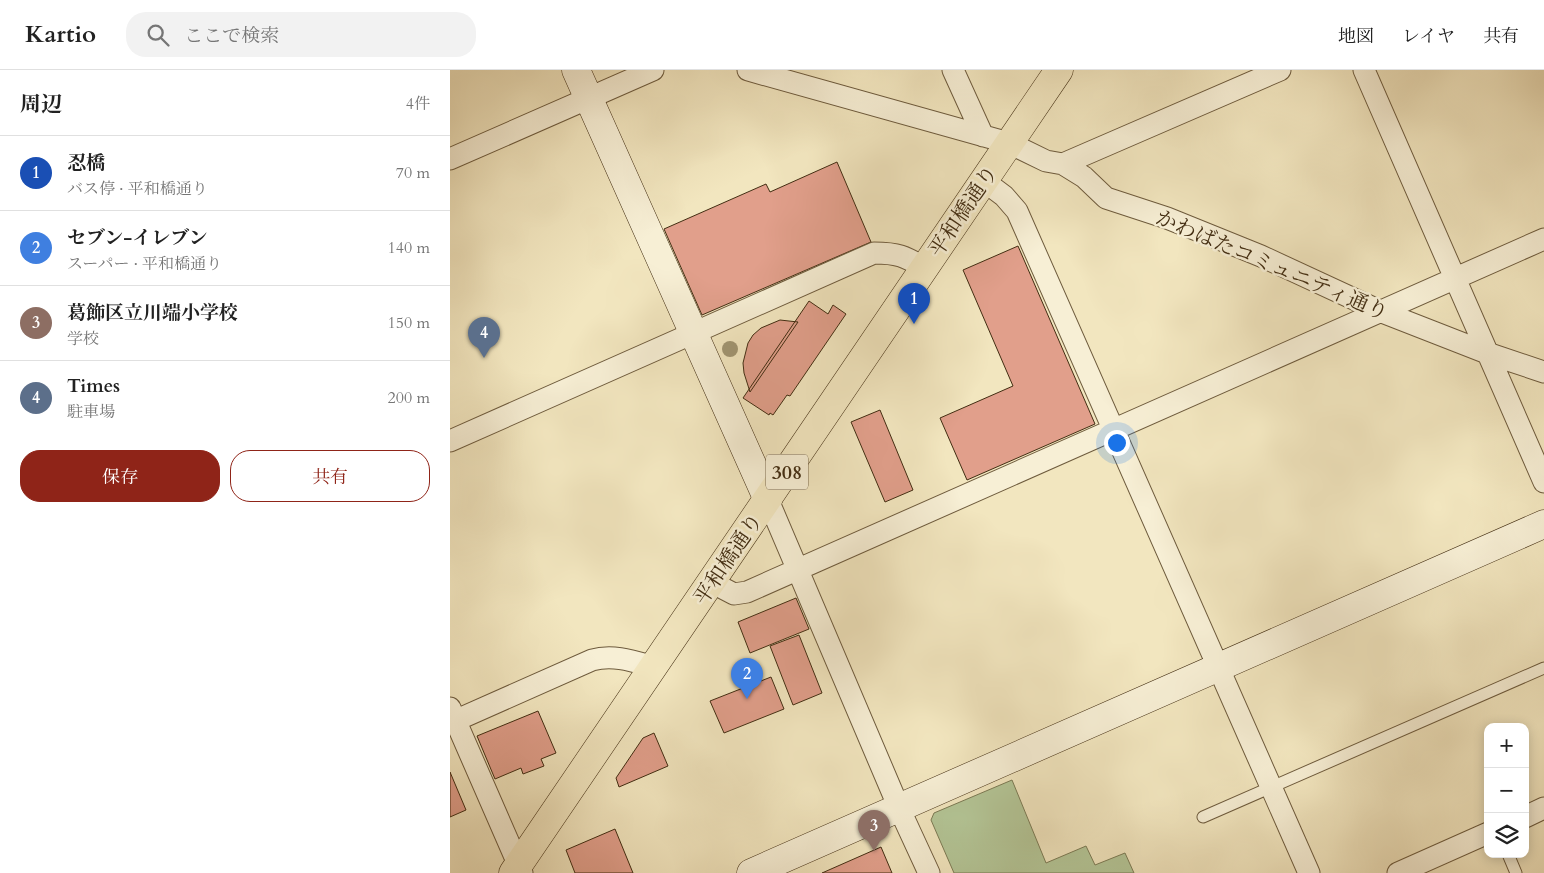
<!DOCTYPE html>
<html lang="ja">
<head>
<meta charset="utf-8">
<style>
	:root { --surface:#fff; --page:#f2f2f2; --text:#222; --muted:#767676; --line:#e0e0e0; --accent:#8f2418 }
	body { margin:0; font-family:Cardo,"Noto Serif JP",serif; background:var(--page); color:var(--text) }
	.controls { position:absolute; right:15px; bottom:15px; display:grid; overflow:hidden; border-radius:10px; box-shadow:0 2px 12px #0003 }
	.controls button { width:45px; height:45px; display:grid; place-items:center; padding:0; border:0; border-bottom:1px solid var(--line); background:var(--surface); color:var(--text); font:25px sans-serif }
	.you { position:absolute; left:666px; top:372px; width:18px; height:18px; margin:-12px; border:4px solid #fff; border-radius:50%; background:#1a73e8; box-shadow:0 0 0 8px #1a73e833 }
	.badge { display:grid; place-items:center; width:32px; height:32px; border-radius:50%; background:var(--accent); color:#fff; font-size:16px; font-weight:700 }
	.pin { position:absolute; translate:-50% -41px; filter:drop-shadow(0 1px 2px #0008) }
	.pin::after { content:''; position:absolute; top:26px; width:18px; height:15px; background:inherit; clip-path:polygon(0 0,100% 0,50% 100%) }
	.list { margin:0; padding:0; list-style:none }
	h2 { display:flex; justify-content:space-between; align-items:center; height:65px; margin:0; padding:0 20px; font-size:21px }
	h2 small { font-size:16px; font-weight:400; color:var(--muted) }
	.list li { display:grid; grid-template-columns:32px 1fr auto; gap:15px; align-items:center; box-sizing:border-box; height:75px; padding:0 20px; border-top:1px solid var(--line) }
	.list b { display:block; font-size:19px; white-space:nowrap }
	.list p { margin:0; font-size:16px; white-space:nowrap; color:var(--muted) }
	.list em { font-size:16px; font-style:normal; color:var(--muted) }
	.actions { display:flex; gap:10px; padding:15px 20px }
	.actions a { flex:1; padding:11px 0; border:1px solid var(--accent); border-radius:20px; text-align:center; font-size:18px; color:var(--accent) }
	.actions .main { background:var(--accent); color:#fff }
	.icon { flex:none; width:28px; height:28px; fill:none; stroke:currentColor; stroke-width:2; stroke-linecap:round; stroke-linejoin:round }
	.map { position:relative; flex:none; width:1094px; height:803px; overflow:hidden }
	header { display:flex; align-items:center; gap:30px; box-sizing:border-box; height:70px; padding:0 25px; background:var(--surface); border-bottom:1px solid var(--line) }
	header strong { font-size:24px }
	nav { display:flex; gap:28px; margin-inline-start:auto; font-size:18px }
	.search { width:350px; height:45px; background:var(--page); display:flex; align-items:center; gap:12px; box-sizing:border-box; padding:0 18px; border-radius:20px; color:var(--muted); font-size:19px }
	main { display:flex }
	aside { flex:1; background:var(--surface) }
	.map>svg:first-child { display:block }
	.green { fill:#b4c697; stroke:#7b7a54 }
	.building { fill:#e19f8b; stroke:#422d12 }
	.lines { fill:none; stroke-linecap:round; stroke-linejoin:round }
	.lane-casing { stroke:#6e5b3d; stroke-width:13 }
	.street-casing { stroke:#6e5b3d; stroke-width:23 }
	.secondary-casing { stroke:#422d12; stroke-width:29 }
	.primary-casing { stroke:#422d12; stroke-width:29 }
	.lane { stroke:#f7efd5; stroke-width:11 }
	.street { stroke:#f7efd5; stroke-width:21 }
	.secondary { stroke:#f7efd5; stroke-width:28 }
	.primary { stroke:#f2e6bf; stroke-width:28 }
	.tree { fill:#a19572 }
	.labels { text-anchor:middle; stroke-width:5; stroke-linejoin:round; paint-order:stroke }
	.shield { fill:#f7efd5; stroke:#78674c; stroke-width:1 }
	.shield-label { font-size:20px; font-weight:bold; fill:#422d12 }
	.street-label { font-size:21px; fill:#422d12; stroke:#f7efd5 }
</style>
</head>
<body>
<header>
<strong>Kartio</strong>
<div class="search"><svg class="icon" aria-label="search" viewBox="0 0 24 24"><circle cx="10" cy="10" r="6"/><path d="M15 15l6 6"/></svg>ここで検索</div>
<nav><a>地図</a><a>レイヤ</a><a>共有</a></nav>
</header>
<main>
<aside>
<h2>周辺<small>4件</small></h2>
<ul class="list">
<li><span class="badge" style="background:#1a4fb4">1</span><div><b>忍橋</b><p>バス停 · 平和橋通り</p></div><em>70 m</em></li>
<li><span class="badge" style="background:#3f7fe0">2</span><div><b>セブン-イレブン</b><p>スーパー · 平和橋通り</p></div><em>140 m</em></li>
<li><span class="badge" style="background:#8d6e63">3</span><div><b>葛飾区立川端小学校</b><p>学校</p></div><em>150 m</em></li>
<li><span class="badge" style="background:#5c6f8a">4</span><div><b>Times</b><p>駐車場</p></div><em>200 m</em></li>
</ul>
<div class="actions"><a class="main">保存</a><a>共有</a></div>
</aside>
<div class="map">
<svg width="1094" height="803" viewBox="0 0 1094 803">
	<rect width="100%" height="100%" fill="#f2e6bf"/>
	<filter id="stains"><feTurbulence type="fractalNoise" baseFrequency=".004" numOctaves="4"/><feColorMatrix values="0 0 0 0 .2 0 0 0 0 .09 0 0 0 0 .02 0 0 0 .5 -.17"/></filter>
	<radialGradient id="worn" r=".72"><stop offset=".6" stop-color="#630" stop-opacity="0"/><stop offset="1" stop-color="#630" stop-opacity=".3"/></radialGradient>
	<!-- green -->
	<path class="green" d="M562,710L596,793L636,776L645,795L675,783L684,803H504L481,750L484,743Z"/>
	<!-- building -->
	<path class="building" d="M387,92L421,172L252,245L214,159L316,114L320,122Z
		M568,176L645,354L517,410L490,348L563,316L513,200Z
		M359,231L378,244L383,235L396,244L340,326L337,325L323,345L320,343L319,345L293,328Z
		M330,250L348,252L300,322L294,303L293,293L298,273L303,265L311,258Z
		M430,340L463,420L435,432L401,352Z
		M346,528L359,559L300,583L288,552Z
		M349,565L372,623L343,635L320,576Z
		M321,607L334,639L274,663L260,631Z
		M88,641L106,683L91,689L94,696L73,704L71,698L45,709L27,666Z
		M204,663L218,696L169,717L166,708L193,668Z
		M0,702L16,740L0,747Z
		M165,759L183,803H125L116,780Z
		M431,777L442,803H372Z"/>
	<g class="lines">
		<defs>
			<path id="lane" d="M753,747L1094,598
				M1058,784L1066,803"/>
			<path id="street" d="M298,0L559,73L596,91L613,94L634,107L656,128L717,148L811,186L932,242L1037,283L1094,302
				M503,0L533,66
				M914,0L1094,412
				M0,89L203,0
				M613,94L830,0
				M534,111L554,126L567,141L859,803
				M0,371L424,183C448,183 454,186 475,198
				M318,430L449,738L479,803
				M261,512L284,524L297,522L1094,169
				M0,638L72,803
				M0,653L142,590C163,584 183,591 204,597
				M1075,747L1094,738
				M948,803L1038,763"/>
			<path id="secondary" d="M126,0L318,430
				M301,803L1094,454"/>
			<path id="primary" d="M63,803L609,0"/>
		</defs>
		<!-- lane casing -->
		<use href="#lane" class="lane-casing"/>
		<!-- street casing -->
		<use href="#street" class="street-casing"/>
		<!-- secondary casing -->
		<use href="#secondary" class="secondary-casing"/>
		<!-- primary casing -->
		<use href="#primary" class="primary-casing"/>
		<!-- lane -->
		<use href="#lane" class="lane"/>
		<!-- street -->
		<use href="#street" class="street"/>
		<!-- secondary -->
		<use href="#secondary" class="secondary"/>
		<!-- primary -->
		<use href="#primary" class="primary"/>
	</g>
	<!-- trees -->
	<circle class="tree" cx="280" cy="279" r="8"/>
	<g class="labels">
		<!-- shield labels -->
		<rect class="shield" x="316" y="384.5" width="42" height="35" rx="4"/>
		<g class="shield-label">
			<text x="337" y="409">308</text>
		</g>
		<!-- street labels -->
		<g class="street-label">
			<text transform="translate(513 141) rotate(-56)" y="7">平和橋通り</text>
			<text transform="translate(822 195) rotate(23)" y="7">かわばたコミュニティ通り</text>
			<text transform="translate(278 489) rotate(-56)" y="7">平和橋通り</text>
		</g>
	</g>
	<rect width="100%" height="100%" filter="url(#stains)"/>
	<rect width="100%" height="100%" fill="url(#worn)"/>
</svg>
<div class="controls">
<button>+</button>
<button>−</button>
<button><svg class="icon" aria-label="layers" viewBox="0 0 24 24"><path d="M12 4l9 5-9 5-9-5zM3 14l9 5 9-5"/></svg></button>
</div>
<div class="you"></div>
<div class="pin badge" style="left:464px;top:254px;background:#1a4fb4">1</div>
<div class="pin badge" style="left:297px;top:629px;background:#3f7fe0">2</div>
<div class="pin badge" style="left:424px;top:781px;background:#8d6e63">3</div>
<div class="pin badge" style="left:34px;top:288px;background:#5c6f8a">4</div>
</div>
</main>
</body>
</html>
